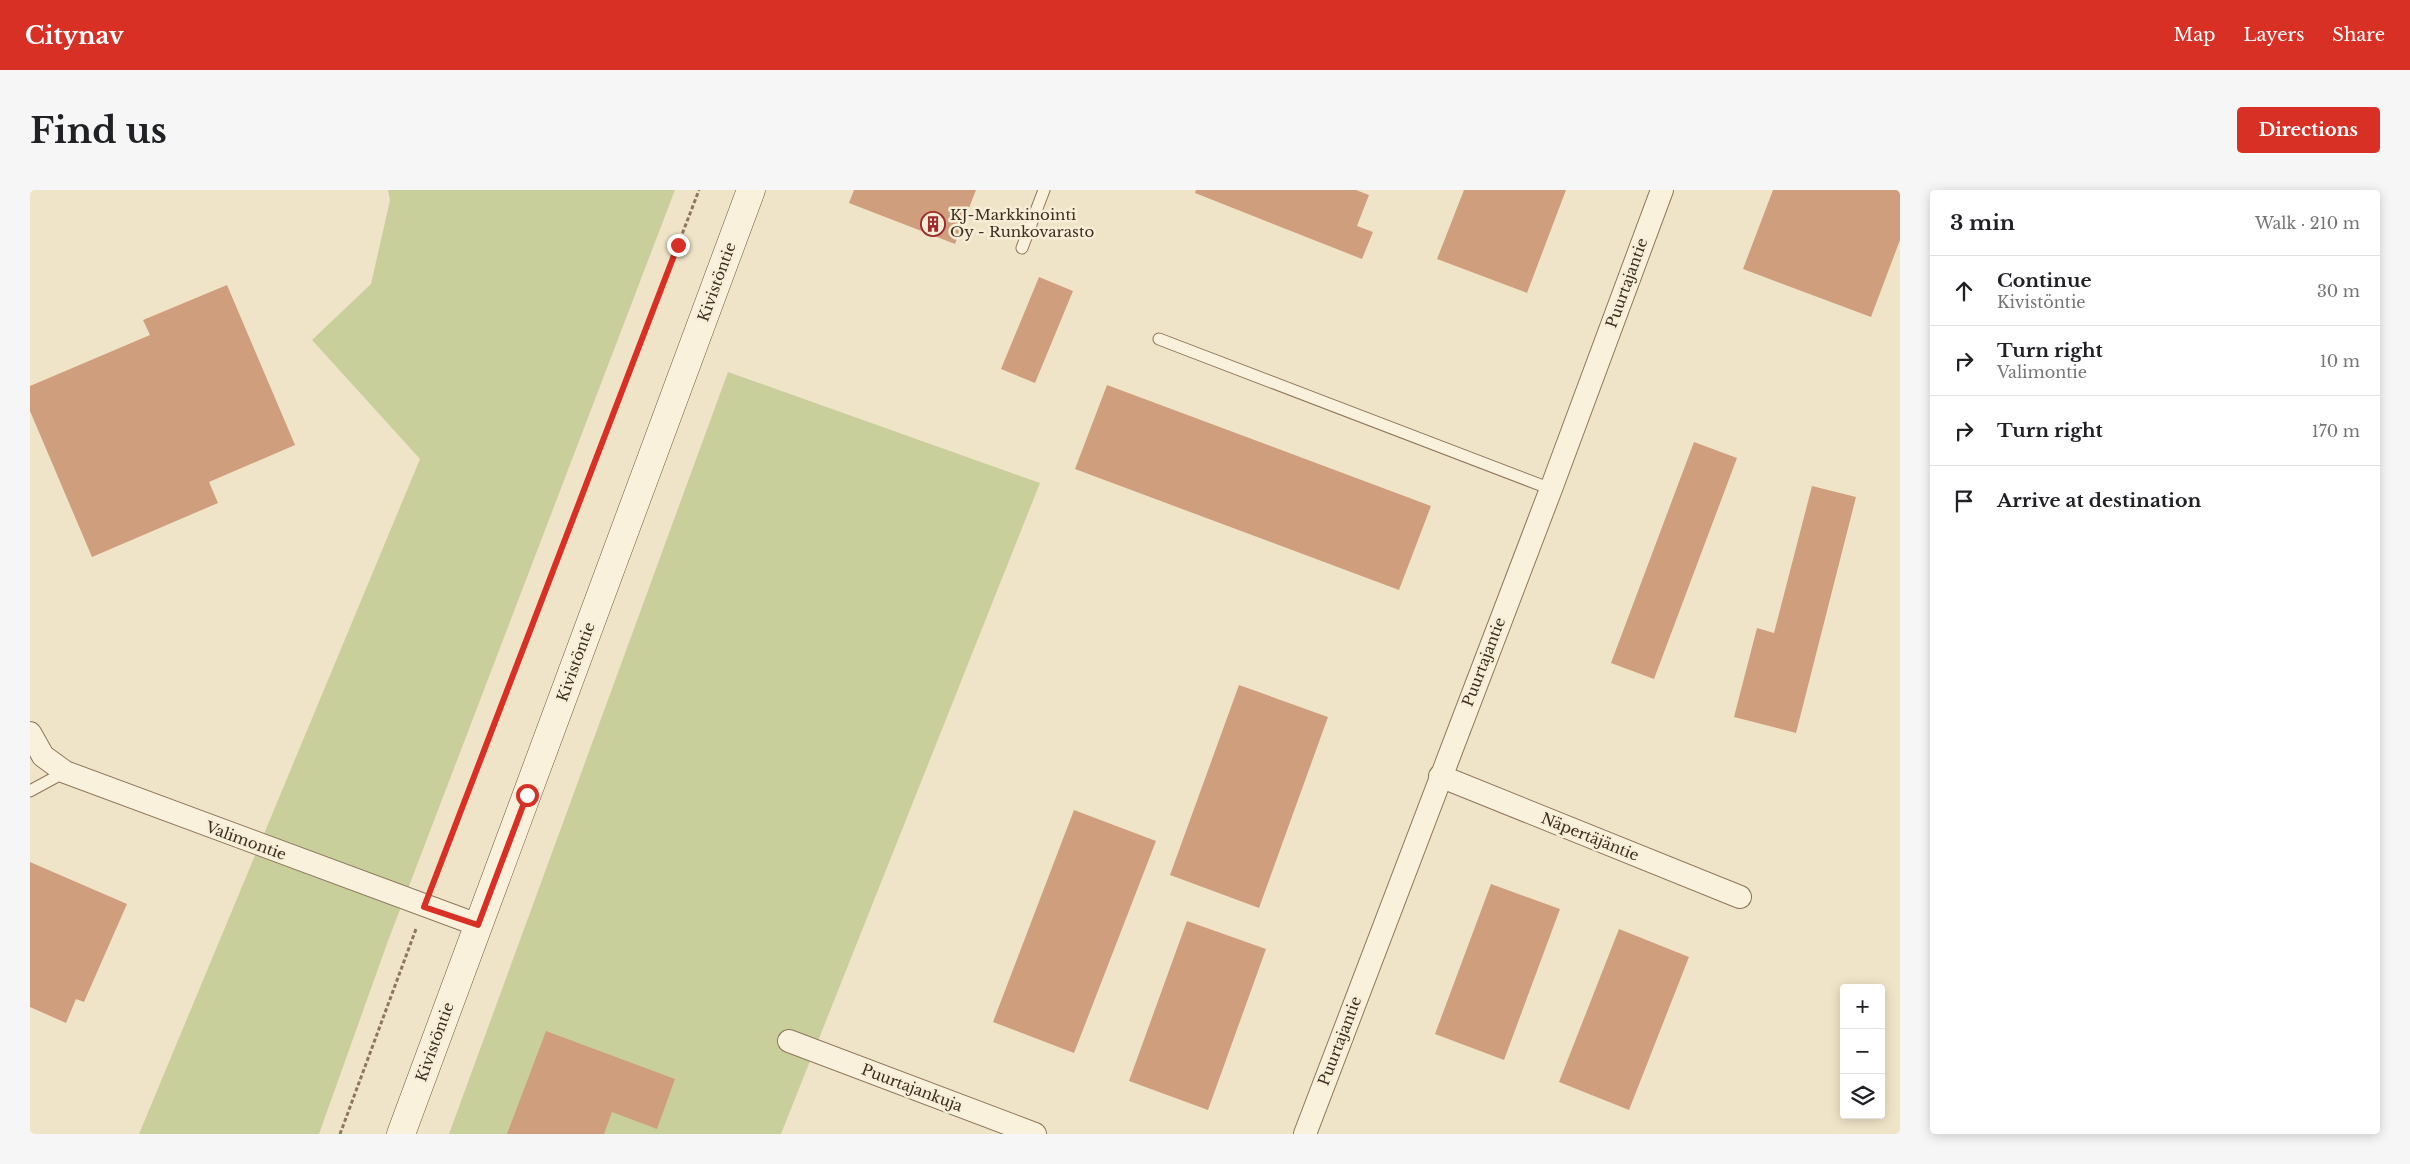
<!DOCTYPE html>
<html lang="en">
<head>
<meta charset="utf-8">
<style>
	:root { --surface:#fff; --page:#f6f6f6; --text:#202124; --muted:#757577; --line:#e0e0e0; --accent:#d93025 }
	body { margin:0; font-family:"Libre Baskerville",serif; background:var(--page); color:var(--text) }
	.controls { position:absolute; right:15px; bottom:15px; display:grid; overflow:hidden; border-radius:5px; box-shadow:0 2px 12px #0003 }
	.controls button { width:45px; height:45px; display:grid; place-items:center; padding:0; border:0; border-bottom:1px solid var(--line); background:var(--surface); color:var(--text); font:25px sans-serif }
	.stop { position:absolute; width:15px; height:15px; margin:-11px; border:4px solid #d93025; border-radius:50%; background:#fff }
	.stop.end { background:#d93025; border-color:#fff; box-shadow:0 1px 5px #0008 }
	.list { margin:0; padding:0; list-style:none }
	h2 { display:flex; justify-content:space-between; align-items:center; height:65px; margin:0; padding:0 20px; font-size:21px }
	h2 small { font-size:16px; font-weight:400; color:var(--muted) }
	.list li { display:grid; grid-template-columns:32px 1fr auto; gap:15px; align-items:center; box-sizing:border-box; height:70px; padding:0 20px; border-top:1px solid var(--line) }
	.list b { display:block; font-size:19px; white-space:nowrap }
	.list p { margin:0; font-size:16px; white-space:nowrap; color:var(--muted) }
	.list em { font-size:16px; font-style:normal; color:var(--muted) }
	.icon { flex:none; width:28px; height:28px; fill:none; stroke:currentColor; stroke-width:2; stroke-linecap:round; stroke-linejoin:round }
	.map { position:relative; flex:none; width:1870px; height:944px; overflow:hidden; border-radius:5px }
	header { display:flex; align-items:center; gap:30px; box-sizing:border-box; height:70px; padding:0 25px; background:var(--accent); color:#fff }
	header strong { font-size:24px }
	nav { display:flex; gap:28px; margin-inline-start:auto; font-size:18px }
	.intro { display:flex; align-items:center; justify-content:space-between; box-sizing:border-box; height:120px; padding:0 30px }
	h1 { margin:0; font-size:35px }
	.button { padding:12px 22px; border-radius:5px; background:var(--accent); color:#fff; font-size:18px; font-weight:700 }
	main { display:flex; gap:30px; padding:0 30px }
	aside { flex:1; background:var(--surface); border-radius:5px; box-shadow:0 2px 12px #0003 }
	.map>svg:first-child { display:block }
	.green { fill:#c9cf9b }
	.building { fill:#cf9f7d }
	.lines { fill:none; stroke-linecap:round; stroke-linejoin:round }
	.lane-casing { stroke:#8d765c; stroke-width:13 }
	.street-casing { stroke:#8d765c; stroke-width:24 }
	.secondary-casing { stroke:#6f573f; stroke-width:29 }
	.path { stroke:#8d765c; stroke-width:3; stroke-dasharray:4 2.5; stroke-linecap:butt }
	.lane { stroke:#faf1dc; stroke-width:11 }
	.street { stroke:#faf1dc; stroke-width:22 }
	.secondary { stroke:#faf1dc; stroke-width:28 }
	.route { stroke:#d93025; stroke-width:6 }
	.labels { text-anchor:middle; stroke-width:5; stroke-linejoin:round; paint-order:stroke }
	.poi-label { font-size:15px; fill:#3d2e20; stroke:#f7eed8; text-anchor:start }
	.street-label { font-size:15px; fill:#3d2e20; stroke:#f7eed8 }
</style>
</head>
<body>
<header>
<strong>Citynav</strong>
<nav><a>Map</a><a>Layers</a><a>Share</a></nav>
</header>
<div class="intro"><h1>Find us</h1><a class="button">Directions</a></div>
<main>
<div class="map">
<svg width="1870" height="944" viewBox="0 0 1870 944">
	<rect width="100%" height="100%" fill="#f0e4c8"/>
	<!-- green -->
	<path class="green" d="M358,0H645L358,751L289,944H109L390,269L282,150L341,94L360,10Z
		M698,182L1010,293L751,944H419Z"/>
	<!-- building -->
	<path class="building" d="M824,0H946L925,54L819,13Z
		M1166,0H1326L1339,5L1327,36L1343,42L1332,69L1165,3Z
		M1434,0H1536L1497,103L1407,69Z
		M1743,0H1870V50L1841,127L1713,79Z
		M1009,87L1043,101L1005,193L971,179Z
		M197,95L265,255L179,292L188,313L62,367L0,221V196L120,145L113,130Z
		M1077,195L1401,316L1369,400L1045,279Z
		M1664,252L1707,268L1624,489L1581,473Z
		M1782,296L1826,307L1766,543L1704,527L1727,438L1744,443Z
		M1209,495L1298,527L1229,718L1140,685Z
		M1044,620L1126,651L1044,863L963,832Z
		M0,672L97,714L54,812L46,809L36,833L0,817Z
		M1461,694L1530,719L1474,870L1405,844Z
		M1157,731L1236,759L1178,920L1099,891Z
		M1589,739L1659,767L1599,920L1529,892Z
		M516,841L645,889L627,939L582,922L574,944H477Z"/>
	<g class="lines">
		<defs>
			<path id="lane" d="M992,58L1014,0
				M1129,149L1521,299
				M0,601L35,582"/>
			<path id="street" d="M0,543L13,566L35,582L448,735
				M1410,586L1710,707
				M759,851L1005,944
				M1275,944L1521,299L1632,0"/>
			<path id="secondary" d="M371,944L721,0"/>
		</defs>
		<!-- lane casing -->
		<use href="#lane" class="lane-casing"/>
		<!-- street casing -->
		<use href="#street" class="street-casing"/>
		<!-- secondary casing -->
		<use href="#secondary" class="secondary-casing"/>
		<!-- path -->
		<path class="path" d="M404,693L669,0
			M310,944L386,739"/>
		<!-- lane -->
		<use href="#lane" class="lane"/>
		<!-- street -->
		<use href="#street" class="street"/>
		<!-- secondary -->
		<use href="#secondary" class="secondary"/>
	</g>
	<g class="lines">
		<!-- route -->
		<path class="route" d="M497,605L448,735L394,717L648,55"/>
	</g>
	<!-- icons -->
	<defs>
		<symbol id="building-ring" viewBox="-11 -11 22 22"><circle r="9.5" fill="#f7eed8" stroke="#9e2a2b" stroke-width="1.5"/><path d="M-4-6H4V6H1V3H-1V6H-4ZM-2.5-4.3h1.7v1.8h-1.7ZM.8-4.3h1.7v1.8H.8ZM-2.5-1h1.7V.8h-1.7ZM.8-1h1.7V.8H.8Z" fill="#9e2a2b"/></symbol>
	</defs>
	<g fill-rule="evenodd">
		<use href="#building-ring" x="889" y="20" width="28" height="28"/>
	</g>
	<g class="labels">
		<!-- poi labels -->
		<g class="poi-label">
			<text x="920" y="30">KJ-Markkinointi<tspan x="920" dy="17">Oy - Runkovarasto</tspan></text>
		</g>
		<!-- street labels -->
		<g class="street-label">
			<text transform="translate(687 92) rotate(-70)" y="5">Kivistöntie</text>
			<text transform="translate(1597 93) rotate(-70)" y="5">Puurtajantie</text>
			<text transform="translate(546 472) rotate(-70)" y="5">Kivistöntie</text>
			<text transform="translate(1454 472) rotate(-69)" y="5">Puurtajantie</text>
			<text transform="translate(1560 647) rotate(22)" y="5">Näpertäjäntie</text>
			<text transform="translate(216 651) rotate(20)" y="5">Valimontie</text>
			<text transform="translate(1310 851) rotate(-69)" y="5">Puurtajantie</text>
			<text transform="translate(405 852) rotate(-70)" y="5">Kivistöntie</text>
			<text transform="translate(882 898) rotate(21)" y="5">Puurtajankuja</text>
		</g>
	</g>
</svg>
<div class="controls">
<button>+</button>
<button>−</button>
<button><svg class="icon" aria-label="layers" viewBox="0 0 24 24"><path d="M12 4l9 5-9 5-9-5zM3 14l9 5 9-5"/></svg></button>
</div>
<div class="stop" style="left:497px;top:605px"></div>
<div class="stop end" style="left:648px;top:55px"></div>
</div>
<aside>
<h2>3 min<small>Walk · 210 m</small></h2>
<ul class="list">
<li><svg class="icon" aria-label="ahead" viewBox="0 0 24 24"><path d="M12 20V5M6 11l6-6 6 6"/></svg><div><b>Continue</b><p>Kivistöntie</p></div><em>30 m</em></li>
<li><svg class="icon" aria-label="right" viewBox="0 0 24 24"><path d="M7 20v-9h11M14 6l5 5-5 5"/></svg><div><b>Turn right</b><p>Valimontie</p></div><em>10 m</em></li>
<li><svg class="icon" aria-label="right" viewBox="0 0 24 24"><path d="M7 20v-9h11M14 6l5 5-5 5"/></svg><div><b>Turn right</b></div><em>170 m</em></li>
<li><svg class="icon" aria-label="arrive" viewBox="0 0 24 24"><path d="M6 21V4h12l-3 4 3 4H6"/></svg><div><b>Arrive at destination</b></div></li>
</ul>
</aside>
</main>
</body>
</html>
